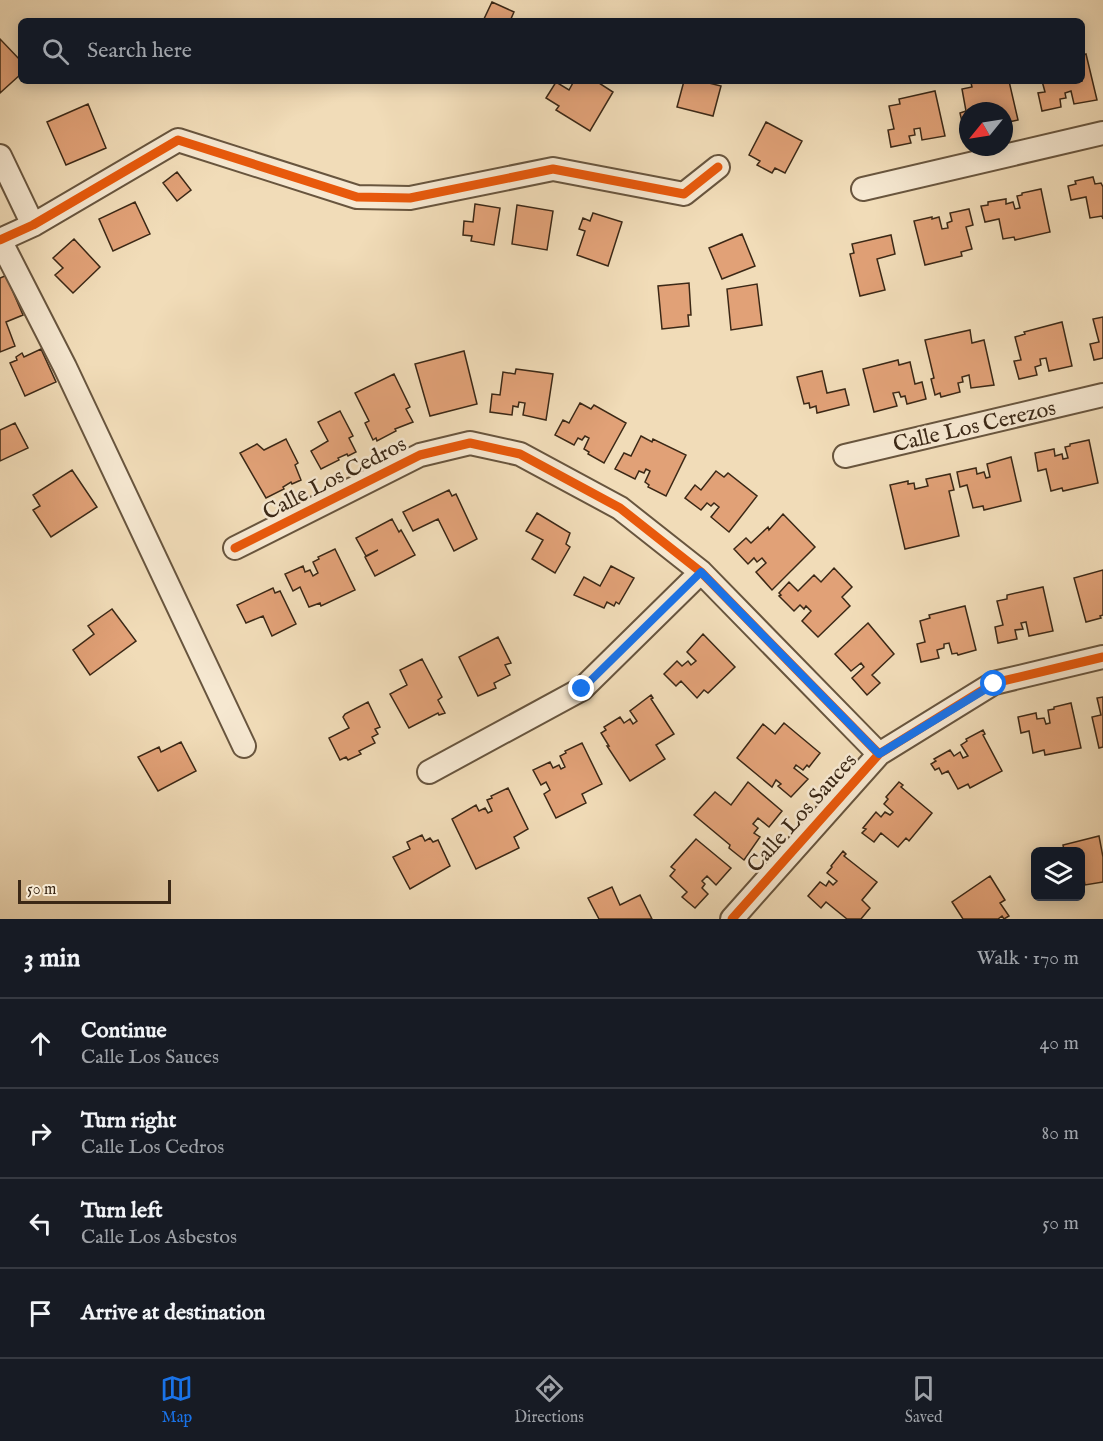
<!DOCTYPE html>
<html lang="en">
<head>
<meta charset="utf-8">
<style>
	:root { --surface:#171b24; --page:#242831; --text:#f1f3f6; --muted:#9ea1a6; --line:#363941; --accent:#1a73e8 }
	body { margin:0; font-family:"IM FELL English",serif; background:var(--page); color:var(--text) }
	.controls { position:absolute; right:18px; bottom:18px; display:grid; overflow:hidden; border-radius:9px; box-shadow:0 3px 15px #0003 }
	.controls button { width:54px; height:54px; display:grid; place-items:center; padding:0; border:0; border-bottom:2px solid var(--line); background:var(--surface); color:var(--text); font:30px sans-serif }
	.compass { position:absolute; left:959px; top:102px; width:54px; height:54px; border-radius:50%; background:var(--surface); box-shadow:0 3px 15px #0003; rotate:240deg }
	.scale { position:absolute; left:18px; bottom:15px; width:153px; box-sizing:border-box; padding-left:6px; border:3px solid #3b2816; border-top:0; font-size:16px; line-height:21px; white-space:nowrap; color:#3b2816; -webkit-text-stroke:4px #f6e8d1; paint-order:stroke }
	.stop { position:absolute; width:18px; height:18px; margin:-14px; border:4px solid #1a73e8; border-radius:50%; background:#fff }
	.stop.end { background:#1a73e8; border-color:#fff; box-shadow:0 2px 6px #0008 }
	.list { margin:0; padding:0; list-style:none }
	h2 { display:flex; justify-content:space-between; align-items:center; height:78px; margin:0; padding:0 24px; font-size:26px }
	h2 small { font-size:20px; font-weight:400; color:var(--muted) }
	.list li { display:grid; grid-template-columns:39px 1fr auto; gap:18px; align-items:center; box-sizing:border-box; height:90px; padding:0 24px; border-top:2px solid var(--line) }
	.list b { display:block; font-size:22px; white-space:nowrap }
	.list p { margin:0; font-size:20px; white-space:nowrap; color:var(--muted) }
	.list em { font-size:20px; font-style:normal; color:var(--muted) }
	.icon { flex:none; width:33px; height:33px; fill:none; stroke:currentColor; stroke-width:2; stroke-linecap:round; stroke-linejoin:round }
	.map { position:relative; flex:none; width:1103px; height:919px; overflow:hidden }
	.search { position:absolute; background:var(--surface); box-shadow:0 3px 15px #0003; left:18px; right:18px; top:18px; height:66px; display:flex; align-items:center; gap:15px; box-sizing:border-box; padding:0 21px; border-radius:9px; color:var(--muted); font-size:22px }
	.sheet { height:438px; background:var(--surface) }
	nav { display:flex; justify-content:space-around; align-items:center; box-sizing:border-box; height:84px; border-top:2px solid var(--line); background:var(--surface); font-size:16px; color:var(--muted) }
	nav a { display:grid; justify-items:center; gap:3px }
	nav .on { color:var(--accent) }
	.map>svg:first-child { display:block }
	.building { fill:#e1a177; stroke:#3b2816; stroke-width:1.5 }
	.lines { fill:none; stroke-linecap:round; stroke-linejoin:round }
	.street-casing { stroke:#68553e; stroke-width:26 }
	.street { stroke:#f6e8d1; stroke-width:22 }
	.cycleway-casing { stroke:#f6e8d1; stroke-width:13 }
	.cycleway { stroke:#e8590c; stroke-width:9 }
	.route { stroke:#1a73e8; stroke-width:8 }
	.labels { text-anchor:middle; stroke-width:5; stroke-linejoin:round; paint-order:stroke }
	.street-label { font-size:22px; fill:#3b2816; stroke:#f6e8d1 }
</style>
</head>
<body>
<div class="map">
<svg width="1103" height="919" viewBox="0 0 1103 919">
	<rect width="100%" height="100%" fill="#f1dcb8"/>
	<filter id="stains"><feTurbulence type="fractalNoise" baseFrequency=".00333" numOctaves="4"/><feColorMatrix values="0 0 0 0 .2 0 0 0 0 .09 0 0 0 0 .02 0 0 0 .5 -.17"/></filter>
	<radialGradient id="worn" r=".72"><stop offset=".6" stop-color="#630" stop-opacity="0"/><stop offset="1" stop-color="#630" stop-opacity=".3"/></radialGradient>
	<!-- building -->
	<path class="building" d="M492,2L514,12L510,21H483Z
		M0,39L21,61V74L0,93Z
		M1086,54L1097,100L1074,104L1071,91L1065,93L1066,98L1060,99L1061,107L1042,111L1038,93L1045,92L1042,81H1082V55Z
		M574,81H596L613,92L590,131L556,110L559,106L546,98L556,82L569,90Z
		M684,81H701L721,86L713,116L677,107Z
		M979,81H1009L1018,120L1004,123V111H968V130L964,131L960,113L966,111L962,89L972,87L971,83Z
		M935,91L945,136L922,140L920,128L914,129L915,135L909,136L911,143L891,147L888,130L894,129L889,106L900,104L899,99Z
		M88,104L106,148L66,165L47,122Z
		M766,122L802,141L785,173L775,168L772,173L757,165L760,161L749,155Z
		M177,172L191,190L177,201L163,183Z
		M1093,177L1095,184L1101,183L1103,187V219L1102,216L1090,218L1086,197L1071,200L1068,186L1076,184L1075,181Z
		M1041,189L1050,232L1015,240L1014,237L1003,239L999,219L985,222L981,206L988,205V202L1006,199V204L1013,202L1015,209L1020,208L1017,196L1022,195V193Z
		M135,202L150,234L113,251L99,219Z
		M475,204L500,208L494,245L471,241L472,236L463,235L464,221L473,222Z
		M517,205L553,211L547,250L512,244Z
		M969,209L973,225L966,227L972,249L961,252L962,256L925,265L914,221L932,217V219L939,217L942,229L948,228L947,223L952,221L950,213Z
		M593,213L622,222L608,266L577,255L585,231L579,229L583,218L590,221Z
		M742,234L755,266L722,279L709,248Z
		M891,235L895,254L877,259L885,290L860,296L850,254L854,253L852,244Z
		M74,239L100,267L73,293L55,275L63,268L53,258Z
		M12,273L10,285L23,315L6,322L15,346L0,352V278Z
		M689,283L691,315H688L689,326L662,329L658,286Z
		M757,284L762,325L731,330L727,289Z
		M1103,317V358L1094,360L1090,344L1099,342L1093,319Z
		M1062,322L1072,366L1049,371L1046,358L1040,359L1041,365L1035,367L1037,375L1019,379L1014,361L1021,360L1015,337L1025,334L1024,332Z
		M970,330L972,343L984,340L994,385L971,388L969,375L962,377L963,382L958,383L960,392L941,397L940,393L935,395L931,379L934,378L925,340Z
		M41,349L56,382L25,396L10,363L17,360L16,357L22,353L24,357Z
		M464,351L477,404L430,416L415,364Z
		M898,360L899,365L910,362L915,384L922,382L926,399L907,404L905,396L901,397L899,392L893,393L897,406L874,412L863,369Z
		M516,369L553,374L546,420L523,415L525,403L519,402L518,407L513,406L512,415L490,412L492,394L500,395L503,372L515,374Z
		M822,371L827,393L845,389L849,405L817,413L816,406L810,408L809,403L804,404L797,377Z
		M394,374L410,407L406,409L413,422L395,429L396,431L377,441L376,438L373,440L365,423L369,421L355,393Z
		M580,403L591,409L594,405L626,423L604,463L588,454L589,452L584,449L589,438L585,436L582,440L578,438L574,445L555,435L563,420L569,423Z
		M340,411L353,436L349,438L356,452L348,456L347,454L338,458L339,460L321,469L311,451L328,441L318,422Z
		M15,423L28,448L0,461V430Z
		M641,436L652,442L653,439L686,455L666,496L648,487L649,485L645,482L650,471L646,469L644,473L639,471L635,479L615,469L624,453L631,456Z
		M286,439L298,463L295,465L301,480L292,484L291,482L283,487L284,489L266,498L240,453L257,444L264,450Z
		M1089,440L1098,483L1063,491L1062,488L1051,491L1046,469L1038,471L1035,453L1054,449L1055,456L1062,454L1063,459L1068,458L1065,447L1070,446V444Z
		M1011,457L1021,501L984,510L983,506L973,508L967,485L960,487L957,472L976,468L977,474L984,472L986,478L990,477L987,464Z
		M72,470L97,507L51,537L33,510L40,506L33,495Z
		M716,471L724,477L728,473L757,496L729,532L711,517L719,507L714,503L711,506L707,503L701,510L685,498L695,485L701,490Z
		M950,474L954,490L949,491L959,536L905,549L890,485L908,481V484L914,483L915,489L928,486L926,479Z
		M449,490L452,496L456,494L477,539L454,551L438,519L413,531L403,512Z
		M537,513L570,533L566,544L570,547L555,573L532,559L543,540L526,531Z
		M783,514L815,547L772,590L756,572L766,563L762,558L757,562L754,558L748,564L734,549L746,538L751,543L768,527L769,530Z
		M392,519L399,532L401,530L415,555L375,576L365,557L378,550L366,556L356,538Z
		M335,549L355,590L321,606L320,603L309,607L300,587L293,591L285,574L303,566L305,572L310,570L313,576L318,573L313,562L319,559L318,557Z
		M611,566L634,578L619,604L616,602L614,606L607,602L604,608L574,595L584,577L600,586Z
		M834,568L852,587L842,597L850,606L818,637L802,621L811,611L806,606L804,609L800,605L794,611L779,596L781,595L779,593L789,582L798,591L814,575L821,582Z
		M1103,570V615L1100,616L1101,618L1086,622L1074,578Z
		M1043,587L1053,631L1029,636L1026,622L1021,623L1023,629L1015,630L1017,639L998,643L995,627L1003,625L997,601L1007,599V595Z
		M273,588L275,593L280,591L296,624L272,636L263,616L246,623L237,605Z
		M965,606L976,650L958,655L957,653L952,654L949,643L944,644V648L937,650L939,658L921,662L917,644L925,642L920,621L930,618L929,615Z
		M112,609L136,641L90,675L73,650L94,634L88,626Z
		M868,623L894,654L872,675L880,683L867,695L852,678L864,667L861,663L851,671L835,654Z
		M703,634L735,667L708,693L704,690L697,698L681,681L676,686L664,674L677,661L682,666L688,661L691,665L696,661L687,652Z
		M498,637L511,663L505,665L510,675L494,683L496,688L478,696L459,657Z
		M422,659L442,697L438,700L445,713L439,715L438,713L409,728L390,694L407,685L400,670Z
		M651,695L653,698L651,699L674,734L656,745L665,759L630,781L607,746H609L601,733L606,730L604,727L620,717L624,723L630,719L633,724L637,721L630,711Z
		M1103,697V747L1099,748L1092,717L1101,715L1097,698Z
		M368,702L380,727L375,729L378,734L372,737L375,743L359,751L361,754L348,760L346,757L340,760L329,738L349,728L343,717L345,714Z
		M1071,703L1081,748L1045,755L1044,750L1033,753L1029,731L1021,733L1018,717L1036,713L1037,719L1044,718L1046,724L1050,723L1048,710L1054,709V707Z
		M784,723L820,753L809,767L807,765L803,770L796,765L794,768L808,779L791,797L778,786L781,784L776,780L772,787L737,758L763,724L775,734Z
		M983,730L985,734L983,735L1002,771L970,788L968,784L958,789L948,771L942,774L939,768L935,770L931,764L936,761L934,759L950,750L954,756L960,752L963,758L968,756L961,745L967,741L966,739Z
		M181,742L196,771L158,791L138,757L159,747L161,752Z
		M582,743L602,784L582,794L586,803L556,818L544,794L550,790L546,782L541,785L533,770L550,762L553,768L559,765L561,769L565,767L560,756L566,753L565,751Z
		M748,782L782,811L769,827L758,818L753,824L758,828L754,833L760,837L744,860L729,848L730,845L694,815L715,792L731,805Z
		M899,782L903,785L901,787L932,813L909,841L906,838L898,847L881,833L874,842L862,833L866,829L863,828L876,812L881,817L885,812L890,815L893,812L884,804L888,799L886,797Z
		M508,788L528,829L514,837L519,848L476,869L452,819L476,805L479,811L485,808L488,813L492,811L487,800L492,798L491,796Z
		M422,835L425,841L430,838L433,842L438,840L450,866L410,889L393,857L410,849L407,842Z
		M1099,836L1103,857V882L1085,885L1083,873L1080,874V852H1057L1064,850L1063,845Z
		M696,839L731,868L716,885L707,876L702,881L705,884L702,888L708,894L695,908L682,897L687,892L670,876L675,870L671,867Z
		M843,851L846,854L844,856L877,882L862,900L870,908L861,919H847L826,902L821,908L808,896L820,882L826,886L829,881L833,885L837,881L827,873L832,867L831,866Z
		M990,876L1005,900L1000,903L1009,916L1004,919L1002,916L998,919H963L952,902Z
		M612,887L620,905L640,895L652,919H599L588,898Z"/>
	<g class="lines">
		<defs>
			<path id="street" d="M0,156L33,225
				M863,189L1103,133
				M0,240L33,225L178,140L357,197L410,198L553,169L684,194L718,167
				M0,240L65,367L244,746
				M845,456L1103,395
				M235,548L420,455L470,443L520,454L620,508L701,572L879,754
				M429,772L582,689L701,572
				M732,919L879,754L994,683L1103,657"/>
		</defs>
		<!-- street casing -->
		<use href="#street" class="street-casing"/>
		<!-- street -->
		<use href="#street" class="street"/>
		<defs>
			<path id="cycleway" d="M0,240L33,225L178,140L357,197L410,198L553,169L684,194L718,167
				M235,548L420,455L470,443L520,454L620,508L701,572L879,754
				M732,919L879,754L994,683L1103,657"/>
		</defs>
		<!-- cycleway casing -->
		<use href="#cycleway" class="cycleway-casing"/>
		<!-- cycleway -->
		<use href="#cycleway" class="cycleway"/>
	</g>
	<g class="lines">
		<!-- route -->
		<path class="route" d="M582,689L701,572L879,754L994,684"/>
	</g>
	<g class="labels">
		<!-- street labels -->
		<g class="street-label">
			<text transform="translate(974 425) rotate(-13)" y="8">Calle Los Cerezos</text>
			<text transform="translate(334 477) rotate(-27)" y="8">Calle Los Cedros</text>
			<text transform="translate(801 812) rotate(-48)" y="8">Calle Los Sauces</text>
		</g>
	</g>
	<rect width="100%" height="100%" filter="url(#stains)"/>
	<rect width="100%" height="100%" fill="url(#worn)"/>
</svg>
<div class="controls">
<button><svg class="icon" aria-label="layers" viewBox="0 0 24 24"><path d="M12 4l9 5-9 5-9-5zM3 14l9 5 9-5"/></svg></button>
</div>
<svg class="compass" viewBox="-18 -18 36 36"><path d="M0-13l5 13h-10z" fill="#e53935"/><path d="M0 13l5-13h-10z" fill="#9ea1a6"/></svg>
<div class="scale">50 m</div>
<div class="stop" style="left:994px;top:684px"></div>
<div class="stop end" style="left:582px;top:689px"></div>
<div class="search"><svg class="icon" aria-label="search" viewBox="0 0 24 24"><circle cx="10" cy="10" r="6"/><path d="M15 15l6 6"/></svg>Search here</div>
</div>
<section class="sheet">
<h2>3 min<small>Walk · 170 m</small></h2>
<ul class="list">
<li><svg class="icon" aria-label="ahead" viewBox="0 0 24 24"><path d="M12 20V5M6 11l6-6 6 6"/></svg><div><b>Continue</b><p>Calle Los Sauces</p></div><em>40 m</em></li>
<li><svg class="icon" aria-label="right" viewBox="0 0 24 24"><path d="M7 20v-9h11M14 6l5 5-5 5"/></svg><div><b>Turn right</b><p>Calle Los Cedros</p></div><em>80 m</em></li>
<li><svg class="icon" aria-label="left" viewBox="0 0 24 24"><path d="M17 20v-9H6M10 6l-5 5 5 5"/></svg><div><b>Turn left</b><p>Calle Los Asbestos</p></div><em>50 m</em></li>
<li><svg class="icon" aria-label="arrive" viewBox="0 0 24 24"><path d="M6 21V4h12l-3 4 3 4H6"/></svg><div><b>Arrive at destination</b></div></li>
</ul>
</section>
<nav>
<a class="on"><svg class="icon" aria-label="map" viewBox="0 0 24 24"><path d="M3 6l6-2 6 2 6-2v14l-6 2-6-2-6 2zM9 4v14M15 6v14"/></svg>Map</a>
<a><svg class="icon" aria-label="directions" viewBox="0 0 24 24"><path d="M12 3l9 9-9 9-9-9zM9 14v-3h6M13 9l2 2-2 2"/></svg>Directions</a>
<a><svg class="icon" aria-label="saved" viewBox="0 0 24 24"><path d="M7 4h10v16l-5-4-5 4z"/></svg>Saved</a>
</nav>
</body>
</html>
